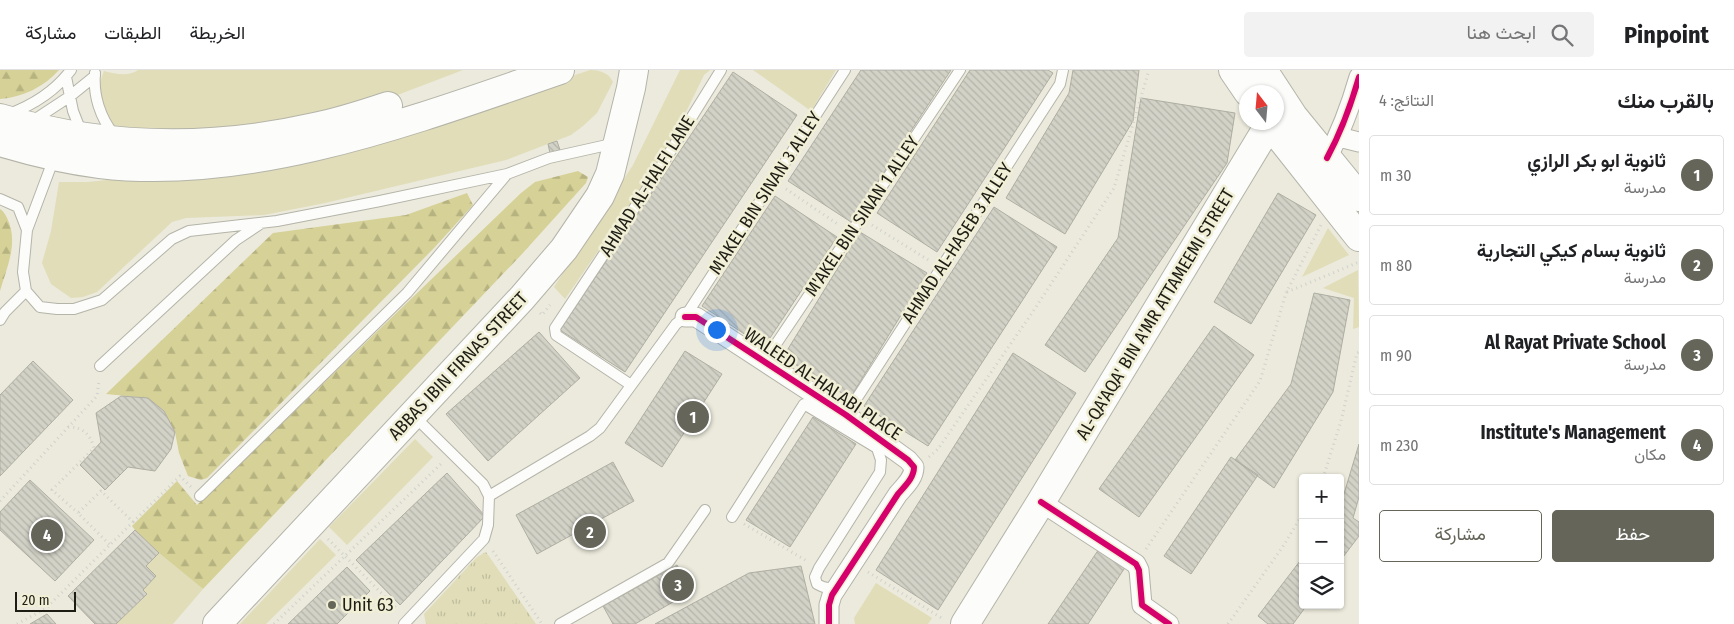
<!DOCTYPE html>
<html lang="ar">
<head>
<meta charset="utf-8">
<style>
	:root { --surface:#fff; --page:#f2f2f2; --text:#202124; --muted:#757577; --line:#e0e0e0; --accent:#65655a }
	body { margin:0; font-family:"Fira Sans Condensed",Vazirmatn,sans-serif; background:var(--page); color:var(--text); direction:rtl }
	.controls { position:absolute; right:15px; bottom:15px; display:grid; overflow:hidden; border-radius:5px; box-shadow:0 1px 4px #0004 }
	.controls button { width:45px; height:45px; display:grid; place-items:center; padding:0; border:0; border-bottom:1px solid var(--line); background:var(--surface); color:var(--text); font:25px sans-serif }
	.compass { position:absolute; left:1239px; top:15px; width:45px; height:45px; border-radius:50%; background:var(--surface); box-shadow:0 1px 4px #0004; rotate:344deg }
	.scale { position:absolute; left:15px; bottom:12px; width:61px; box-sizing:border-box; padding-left:5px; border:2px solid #1d1d14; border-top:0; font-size:14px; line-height:18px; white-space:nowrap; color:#1d1d14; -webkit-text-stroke:4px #f1efd6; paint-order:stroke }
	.you { position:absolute; left:716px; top:259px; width:18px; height:18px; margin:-12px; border:4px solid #fff; border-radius:50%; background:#1a73e8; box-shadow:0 0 0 8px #1a73e833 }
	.badge { display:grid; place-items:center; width:32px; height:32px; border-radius:50%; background:var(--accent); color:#fff; font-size:16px; font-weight:700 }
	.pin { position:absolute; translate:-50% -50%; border:2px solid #fff; box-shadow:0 1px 5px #0006 }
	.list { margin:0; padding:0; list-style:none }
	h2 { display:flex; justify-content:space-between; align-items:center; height:65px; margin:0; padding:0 20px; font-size:21px }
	h2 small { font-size:16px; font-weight:400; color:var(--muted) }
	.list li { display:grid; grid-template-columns:32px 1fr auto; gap:15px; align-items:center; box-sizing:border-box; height:80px; margin:0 10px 10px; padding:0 10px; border:1px solid var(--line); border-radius:5px }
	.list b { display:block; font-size:19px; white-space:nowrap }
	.list p { margin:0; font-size:16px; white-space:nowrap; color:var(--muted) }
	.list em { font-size:16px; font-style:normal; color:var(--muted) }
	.actions { display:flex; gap:10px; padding:15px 20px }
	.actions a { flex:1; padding:11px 0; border:1px solid var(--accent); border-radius:5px; text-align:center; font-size:18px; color:var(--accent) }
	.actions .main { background:var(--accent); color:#fff }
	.icon { flex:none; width:28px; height:28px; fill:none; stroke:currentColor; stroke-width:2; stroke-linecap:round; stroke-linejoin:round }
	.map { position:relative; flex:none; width:1359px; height:554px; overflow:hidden; direction:ltr }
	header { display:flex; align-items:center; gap:30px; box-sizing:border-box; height:70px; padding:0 25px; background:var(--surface); border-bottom:1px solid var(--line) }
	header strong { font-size:24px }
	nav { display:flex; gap:28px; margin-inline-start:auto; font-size:18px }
	.search { width:350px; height:45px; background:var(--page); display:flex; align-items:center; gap:12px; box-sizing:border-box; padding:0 18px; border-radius:5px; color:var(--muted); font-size:19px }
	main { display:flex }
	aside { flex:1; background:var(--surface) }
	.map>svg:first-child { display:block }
	.green { fill:#e0ddb8 }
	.forest { fill:url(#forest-firs) }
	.park { fill:url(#park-tufts) }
	.building { fill:url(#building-back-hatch); stroke:#afaea3 }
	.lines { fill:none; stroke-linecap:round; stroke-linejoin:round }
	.lane-casing { stroke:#b5b4a9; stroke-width:12 }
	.street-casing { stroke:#b5b4a9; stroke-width:21 }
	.secondary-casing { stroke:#b5b4a9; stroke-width:30 }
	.path { stroke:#d1d0cc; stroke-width:3; stroke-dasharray:1 4; stroke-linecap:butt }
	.lane { stroke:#fcfcfa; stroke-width:10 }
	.street { stroke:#fcfcfa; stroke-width:19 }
	.secondary { stroke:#fcfcfa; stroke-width:28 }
	.cycleway-casing { stroke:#f1efd6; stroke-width:9 }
	.cycleway { stroke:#d6006c; stroke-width:6 }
	.poi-dot { fill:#65655a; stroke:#f1efd6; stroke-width:2 }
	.labels { text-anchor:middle; stroke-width:5; stroke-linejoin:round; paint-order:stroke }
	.street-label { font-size:18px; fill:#1d1d14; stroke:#f1efd6 }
	.poi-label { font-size:18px; fill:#1d1d14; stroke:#f1efd6; text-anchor:start }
</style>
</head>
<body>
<header>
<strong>Pinpoint</strong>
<div class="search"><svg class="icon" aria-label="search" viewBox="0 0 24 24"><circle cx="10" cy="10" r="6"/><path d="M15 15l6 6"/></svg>ابحث هنا</div>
<nav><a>الخريطة</a><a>الطبقات</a><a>مشاركة</a></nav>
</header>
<main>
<aside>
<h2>بالقرب منك<small>النتائج: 4</small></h2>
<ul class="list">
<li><span class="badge">1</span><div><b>ثانوية ابو بكر الرازي</b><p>مدرسة</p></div><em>30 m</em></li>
<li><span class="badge">2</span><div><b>ثانوية بسام كيكي التجارية</b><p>مدرسة</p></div><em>80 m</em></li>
<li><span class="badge">3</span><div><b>Al Rayat Private School</b><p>مدرسة</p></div><em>90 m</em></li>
<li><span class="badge">4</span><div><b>Institute's Management</b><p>مكان</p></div><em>230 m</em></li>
</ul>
<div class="actions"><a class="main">حفظ</a><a>مشاركة</a></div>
</aside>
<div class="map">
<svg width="1359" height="554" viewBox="0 0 1359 554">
	<defs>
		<pattern id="forest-firs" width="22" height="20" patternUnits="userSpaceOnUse" patternTransform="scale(1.25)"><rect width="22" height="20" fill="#d6d197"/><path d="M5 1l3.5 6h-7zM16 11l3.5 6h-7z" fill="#b7b381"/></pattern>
		<pattern id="park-tufts" width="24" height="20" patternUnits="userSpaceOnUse" patternTransform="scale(1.25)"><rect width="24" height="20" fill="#e0ddb8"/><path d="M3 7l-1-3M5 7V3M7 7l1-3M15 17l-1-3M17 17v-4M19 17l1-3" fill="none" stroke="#c0bd9d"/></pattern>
		<pattern id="building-back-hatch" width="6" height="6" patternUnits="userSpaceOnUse" patternTransform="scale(1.25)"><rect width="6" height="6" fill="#d3d2c7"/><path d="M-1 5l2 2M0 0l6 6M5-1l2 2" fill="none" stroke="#b5b4aa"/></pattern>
	</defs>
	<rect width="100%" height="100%" fill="#ebeadc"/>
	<!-- green -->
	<path class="green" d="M138,0H463L387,29L267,57L181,66L118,59L106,47L99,15L104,1C115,4 129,7 138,0Z
		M590,0C600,0 609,3 613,12L597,43L583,56L571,65L506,90L325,133L264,145L186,148L172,152L97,222L83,227L71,228L51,214L42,193L51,161L59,112H87L302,91L448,48Z
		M680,0H710L704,5L685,44L649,107L565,229L554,217L633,95Z
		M753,0H836L811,41Z
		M1328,158L1349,185L1302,207Z
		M1358,200L1359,257L1353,259L1354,228L1323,218Z
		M415,369L433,387L347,475L329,457Z
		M320,469L336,485L266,554H240Z
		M159,483L203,519L173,554H116L147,524L143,520L156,506L146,496Z
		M876,513L932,548L928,554H855L854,548Z"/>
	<!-- forest -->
	<path class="forest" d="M0,0H59C44,17 23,27 0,29Z
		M578,101L588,107L586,113L522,184L203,519L159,483L135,460L132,456L177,411L197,435L521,123L535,112Z
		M467,123L473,135L435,177L207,408L201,410L188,406L179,383L175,362L164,341L148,328L106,324L273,163L406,145Z
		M0,139C4,142 5,144 7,148C19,172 7,197 0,221Z"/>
	<!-- park -->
	<path class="park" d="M486,482L536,554H426L424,544L477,487Z"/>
	<!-- building -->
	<path class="building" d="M861,0H951L851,152L788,111Z
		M970,0H1048L1053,3L937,182L877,143Z
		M1073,0H1139L1133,51L1065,164L1006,128L1069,23Z
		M733,2L797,45L625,302L560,260Z
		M1141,28L1235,43L1227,93L1085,302L1045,275L1118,168Z
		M557,71L560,80L550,83L548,74Z
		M1278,123L1316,145L1251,254L1214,232Z
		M775,126L837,167L764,277L702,236Z
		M994,137L1057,177L928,376L864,336Z
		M860,162L927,203L850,328L783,287Z
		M1314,223L1350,230L1333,322L1274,418L1235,390L1291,314Z
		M1214,256L1254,285L1139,447L1099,419Z
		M539,262L580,308L488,391L446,344Z
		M685,281L722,304L662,397L625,373Z
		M1013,283L1076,323L938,540L876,500Z
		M33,291L73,330L0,406V325Z
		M121,326L148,328L164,341L175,362L171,379L155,401L128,397L105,420L80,395L101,372L96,343Z
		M813,347L856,374L790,477L746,450Z
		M1359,374V427L1353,448L1359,452V466L1340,491V437Z
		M1231,387L1258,405L1191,504L1164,486Z
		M613,392L634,431L537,484L516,445Z
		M447,403L485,446L400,535L356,490Z
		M30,410L94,470L55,511L0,460V442Z
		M135,460L159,483L146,496L156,506L143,520L147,524L116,554H95L68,526Z
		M1099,479L1126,496L1088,554H1048Z
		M1303,487V535H1307L1293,554H1268L1258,546Z
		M677,495L692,521L635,554H613L603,536Z
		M801,496L815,554H655L749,503Z
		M347,497L370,521L337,554H288Z
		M47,544L56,554H30Z"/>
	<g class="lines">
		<defs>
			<path id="lane" d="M95,3C93,25 100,48 115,66
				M66,7L73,41L82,64
				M9,44C33,35 56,20 71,0
				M31,52L69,27L95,6
				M0,129L18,137L27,160L23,202L26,221L40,237L57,239H74L102,230L172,169L189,161L277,151L380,131L507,104L549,88L616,73
				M27,160L54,88
				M0,250L5,242L26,221
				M764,292L960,0
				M100,296L236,170L260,154
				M631,315L556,265L555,258L647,119L721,0
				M413,345L483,414L489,426
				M846,345L1060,14L1063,0
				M200,426L407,223L507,104
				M732,447L804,334L877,378L881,390L880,402L819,498L815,507L817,514C824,518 828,519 836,517
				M404,554L484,469L488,455L489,426L590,366L600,358L676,254L685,247L845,0
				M560,554L668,493L705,440"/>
			<path id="street" d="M1339,67L1359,72
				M1327,88C1341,62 1351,35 1359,7
				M685,247H696L846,345L908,390L914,397C914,408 905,416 898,424L832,525L829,535V554
				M1041,432L1136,494L1139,500L1142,535L1169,554"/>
			<path id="secondary" d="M1233,0L1248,22
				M1263,0L1293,46L1359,127
				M0,48C104,79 209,81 315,57C339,52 364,44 388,36
				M1268,52L1359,167
				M0,72C33,82 66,90 100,94C253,112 417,49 560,0
				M217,554L522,228L564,179L600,126L610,104L631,18L634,0
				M965,554L1041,432L1269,55"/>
		</defs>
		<!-- lane casing -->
		<use href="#lane" class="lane-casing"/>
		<!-- street casing -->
		<use href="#street" class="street-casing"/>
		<!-- secondary casing -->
		<use href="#secondary" class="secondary-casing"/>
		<!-- path -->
		<path class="path" d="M786,119L839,155
			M872,155L930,191
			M1287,222L1359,192
			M540,243L542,245L550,235
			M68,357C83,357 90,364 94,378L52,420L78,443
			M929,387L938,379L1032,243L1114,118L1149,0
			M1323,408L1341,351L1357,283L1359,282
			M0,431L97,326L99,310
			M133,452L180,406L191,417
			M744,454L807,491
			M328,469L397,539
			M1146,479L1260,311L1286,223L1321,155
			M493,481L542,554
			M868,502L943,549
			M17,554L45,539L133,452L101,421L78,443L110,475
			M274,554L442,393
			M1228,554L1284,475L1303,443"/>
		<!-- lane -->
		<use href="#lane" class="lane"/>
		<!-- street -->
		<use href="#street" class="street"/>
		<!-- secondary -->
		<use href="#secondary" class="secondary"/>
		<defs>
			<path id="cycleway" d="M1327,88C1341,62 1351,35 1359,7
				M685,247H696L846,345L908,390L914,397C914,408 905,416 898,424L832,525L829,535V554
				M1041,432L1136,494L1139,500L1142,535L1169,554"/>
		</defs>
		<!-- cycleway casing -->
		<use href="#cycleway" class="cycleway-casing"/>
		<!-- cycleway -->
		<use href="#cycleway" class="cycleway"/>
	</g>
	<!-- markers -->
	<circle class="poi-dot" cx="332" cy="535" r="5"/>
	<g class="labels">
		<!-- street labels -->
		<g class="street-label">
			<text transform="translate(647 116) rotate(-58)" y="6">AHMAD AL-HALFI LANE</text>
			<text transform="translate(765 123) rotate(-57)" y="6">M'AKEL BIN SINAN 3 ALLEY</text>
			<text transform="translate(862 146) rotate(-56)" y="6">M'AKEL BIN SINAN 1 ALLEY</text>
			<text transform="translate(957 173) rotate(-57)" y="6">AHMAD AL-HASEB 3 ALLEY</text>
			<text transform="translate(1155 244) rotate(-59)" y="6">AL-QA'AQA' BIN A'MR ATTAMEEMI STREET</text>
			<text transform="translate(458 296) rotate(-47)" y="6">ABBAS IBIN FIRNAS STREET</text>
			<text transform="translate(823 314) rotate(34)" y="6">WALEED AL-HALABI PLACE</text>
		</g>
		<!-- poi labels -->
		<g class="poi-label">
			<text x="342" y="541">Unit 63</text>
		</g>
	</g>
</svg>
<div class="controls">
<button>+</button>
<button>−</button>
<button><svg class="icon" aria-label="layers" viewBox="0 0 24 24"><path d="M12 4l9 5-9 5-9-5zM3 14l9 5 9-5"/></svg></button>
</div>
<svg class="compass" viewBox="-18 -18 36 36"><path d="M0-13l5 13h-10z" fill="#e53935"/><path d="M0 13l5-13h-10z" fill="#757577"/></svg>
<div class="scale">20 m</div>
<div class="you"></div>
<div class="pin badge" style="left:693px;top:347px">1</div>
<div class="pin badge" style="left:590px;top:462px">2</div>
<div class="pin badge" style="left:678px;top:515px">3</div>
<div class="pin badge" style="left:47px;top:465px">4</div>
</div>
</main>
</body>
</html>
